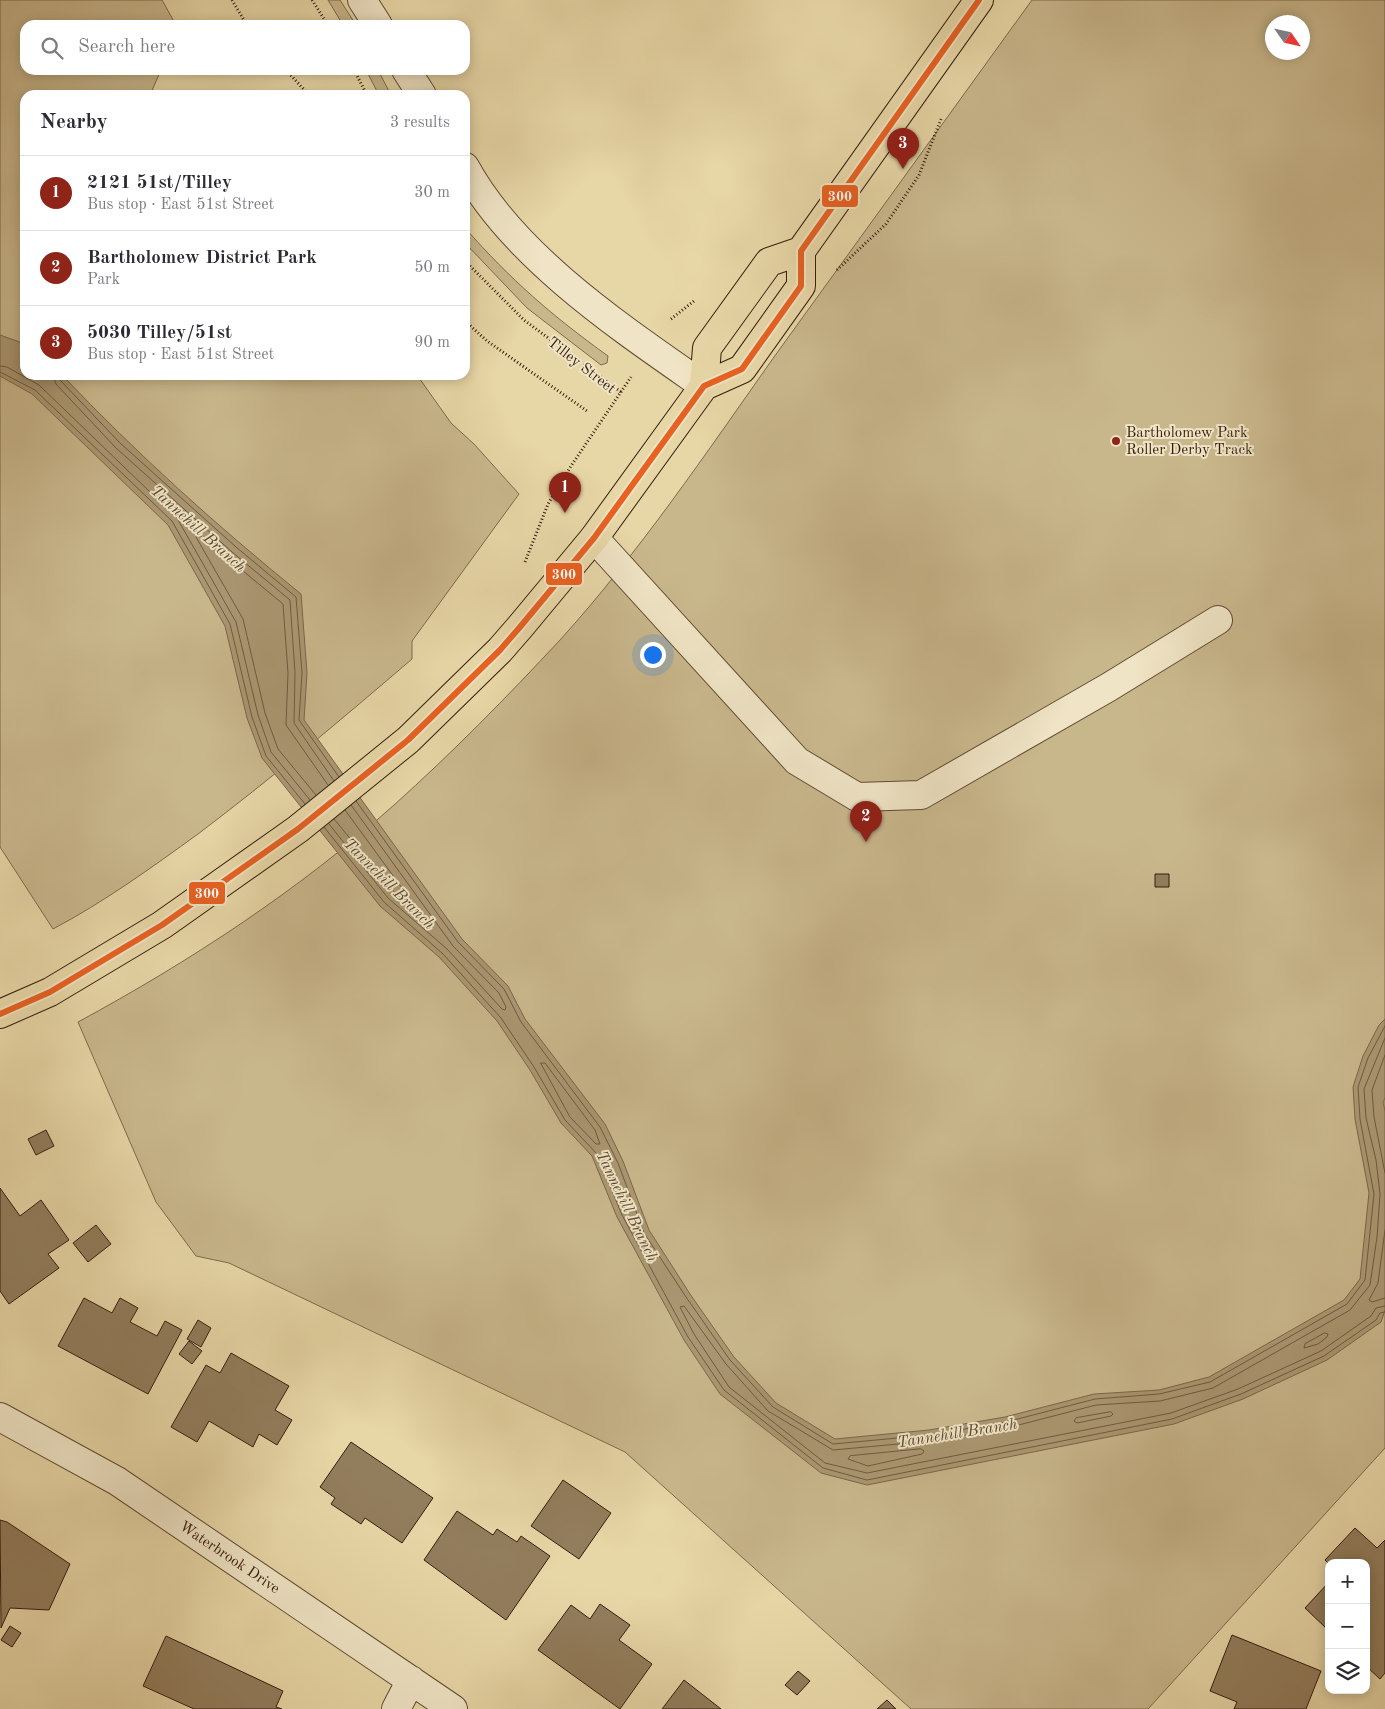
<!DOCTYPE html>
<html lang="en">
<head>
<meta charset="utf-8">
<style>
	:root { --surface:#fff; --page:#f2f2f3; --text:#2b2b33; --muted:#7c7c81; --line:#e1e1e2; --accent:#8f2418 }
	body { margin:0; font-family:"Old Standard TT",serif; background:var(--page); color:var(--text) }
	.controls { position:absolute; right:15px; bottom:15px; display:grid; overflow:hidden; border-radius:10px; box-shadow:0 2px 12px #0003 }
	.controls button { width:45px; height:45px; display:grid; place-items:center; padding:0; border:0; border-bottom:1px solid var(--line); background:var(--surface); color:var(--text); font:25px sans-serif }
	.compass { position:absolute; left:1265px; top:15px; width:45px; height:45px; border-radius:50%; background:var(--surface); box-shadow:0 2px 12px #0003; rotate:124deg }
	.you { position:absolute; left:652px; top:654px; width:18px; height:18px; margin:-12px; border:4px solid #fff; border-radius:50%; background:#1a73e8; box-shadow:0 0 0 8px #1a73e833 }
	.badge { display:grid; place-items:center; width:32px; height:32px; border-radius:50%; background:var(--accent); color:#fff; font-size:16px; font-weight:700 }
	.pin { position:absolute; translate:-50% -41px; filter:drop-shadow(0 1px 2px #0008) }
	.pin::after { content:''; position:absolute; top:26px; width:18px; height:15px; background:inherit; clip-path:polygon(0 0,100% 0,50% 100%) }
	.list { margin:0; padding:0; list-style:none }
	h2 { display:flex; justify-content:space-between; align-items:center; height:65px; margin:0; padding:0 20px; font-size:21px }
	h2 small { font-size:16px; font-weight:400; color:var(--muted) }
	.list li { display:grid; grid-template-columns:32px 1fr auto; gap:15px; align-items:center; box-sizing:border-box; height:75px; padding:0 20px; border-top:1px solid var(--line) }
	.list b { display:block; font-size:19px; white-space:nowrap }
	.list p { margin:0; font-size:16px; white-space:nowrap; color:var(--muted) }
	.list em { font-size:16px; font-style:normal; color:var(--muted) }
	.icon { flex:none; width:28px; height:28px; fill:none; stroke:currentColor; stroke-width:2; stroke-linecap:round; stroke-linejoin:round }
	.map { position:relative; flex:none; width:1385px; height:1709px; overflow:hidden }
	.search { position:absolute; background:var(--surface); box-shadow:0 2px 12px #0003; left:20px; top:20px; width:450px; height:55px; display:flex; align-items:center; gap:12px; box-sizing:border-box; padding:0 18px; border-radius:15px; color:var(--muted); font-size:19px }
	.panel { position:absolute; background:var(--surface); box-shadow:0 2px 12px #0003; left:20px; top:90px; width:450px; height:290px; border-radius:15px }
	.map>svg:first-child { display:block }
	.green { fill:#c9b78c; stroke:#7f6a4c; fill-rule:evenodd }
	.water { fill:#aa9772; stroke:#7b6649 }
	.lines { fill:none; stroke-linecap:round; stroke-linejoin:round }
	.shore { stroke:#705a3f; stroke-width:1 }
	.building { fill:#927d5c; stroke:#351d0c }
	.minor-casing { stroke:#624b32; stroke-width:30 }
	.major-casing { stroke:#351d0c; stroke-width:30 }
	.path { stroke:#351d0c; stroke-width:3; stroke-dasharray:1 2.5; stroke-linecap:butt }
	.minor { stroke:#efe4c5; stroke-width:28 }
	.major { stroke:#e7d6a6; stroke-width:28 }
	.bus-1-casing { stroke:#efe4c5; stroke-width:10 }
	.bus-1 { stroke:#e96121; stroke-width:6 }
	.poi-dot { fill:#8f2418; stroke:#efe4c5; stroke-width:2 }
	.labels { text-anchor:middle; stroke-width:4; stroke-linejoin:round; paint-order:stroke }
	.street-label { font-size:15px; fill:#351d0c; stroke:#efe4c5 }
	.poi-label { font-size:15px; fill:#351d0c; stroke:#efe4c5; text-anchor:start }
	.water-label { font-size:16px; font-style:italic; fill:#5e4830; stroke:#efe4c5 }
	.line-badge { stroke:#efe4c5; stroke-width:2 }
	.badge-label { font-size:14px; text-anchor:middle; font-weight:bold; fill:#fff }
</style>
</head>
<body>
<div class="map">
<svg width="1385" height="1709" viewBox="0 0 1385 1709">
	<rect width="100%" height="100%" fill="#e7d6a6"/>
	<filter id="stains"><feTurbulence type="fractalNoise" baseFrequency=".004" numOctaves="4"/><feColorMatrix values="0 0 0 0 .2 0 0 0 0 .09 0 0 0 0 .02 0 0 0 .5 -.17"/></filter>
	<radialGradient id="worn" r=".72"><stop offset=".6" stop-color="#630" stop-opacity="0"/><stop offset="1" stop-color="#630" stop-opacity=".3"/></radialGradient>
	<!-- green -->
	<path class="green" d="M0,0H162L176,25H25V70H161L150,95H25V375H417L451,423L474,444L519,494L412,641V659C342,719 272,778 198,834C151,868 104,902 53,929L0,847Z
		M328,0H340L356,25H343Z
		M1032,0H1385V1448L1148,1709H911L625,1452L229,1263L196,1256L156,1202L78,1022C189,962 299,890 394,805C452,753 507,697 560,640C638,554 707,452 774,357C860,238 946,119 1032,0ZM1272,22H1302V52H1272Z
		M366,70H378L391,95H379Z
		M465,228C511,280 551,315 608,356L607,363L601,365L527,308L465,243Z"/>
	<!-- water -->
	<path class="water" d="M0,335L25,344V375H62C138,455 216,525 301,594L307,673L304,720L462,939L508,986L525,1019L605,1124L623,1161L649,1230L690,1294L734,1357L776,1403L835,1439L929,1430L1005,1417L1094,1394L1159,1390L1209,1377L1344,1300L1360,1279L1369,1193L1355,1119L1353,1087L1363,1056L1379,1025L1385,1019V1098L1383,1102L1385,1111V1310L1381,1322L1327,1360L1243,1399L1174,1424L867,1485L821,1473L720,1394L684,1340L617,1217L592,1156L561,1123L530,1070L497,1021L439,957L380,906L262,758L247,718L225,626L168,525L32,394L0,376Z"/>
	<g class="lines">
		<!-- shore -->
		<path class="shore" d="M0,366L7,367L39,385L177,518L236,622L258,715L271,752L310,800
			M0,372L35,390L172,521L230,624L252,717L266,756L305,804
			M53,375L56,384L116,448L232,552L290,600L295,673L294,723L334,781
			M59,375L60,380L120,443L236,547L296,597L302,673L299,720L339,777
			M316,795L278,749L265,713L243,619L196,537L197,533L283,604L288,673L286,725L328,785
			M356,801L458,942L504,989L521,1022L600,1127L618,1163L644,1233L686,1297L730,1360L773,1407L833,1444L930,1435L1006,1422L1095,1399L1159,1394L1210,1382L1347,1304L1365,1280L1374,1194L1360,1119L1358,1087L1368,1058L1385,1026
			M334,819L394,892L409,906H412L413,903L345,810
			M329,824L388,898L447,949L502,1009L505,1010L506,1007L499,993L453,946L351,805
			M324,827L384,902L443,954L501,1018L534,1067L565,1120L597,1154L622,1215L688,1337L724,1390L823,1468L867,1480L1172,1419L1241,1394L1324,1356L1376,1320L1380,1313L1385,1312
			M1385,1038L1364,1089L1366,1118L1376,1160L1380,1194L1377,1237L1370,1285L1350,1310L1213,1388L1160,1401L1096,1405L1007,1428L931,1441L833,1450L768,1411L726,1364L684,1306L680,1307L694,1334L729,1387L825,1463L867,1473L1171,1413L1238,1389L1321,1351L1371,1316L1376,1308L1385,1306
			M1385,1055L1372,1090L1374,1117L1385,1173
			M541,1063H545L595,1130L600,1144H596L570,1117Z
			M1385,1230L1378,1283L1369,1300L1372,1302L1385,1298
			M1325,1333L1328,1334L1327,1337L1318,1344L1304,1348L1305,1344Z
			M1111,1412L1113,1414L1111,1416L1077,1423L1074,1421L1076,1418Z
			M921,1449L924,1451L922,1454L868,1466L848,1459L850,1456Z"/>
	</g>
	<!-- building -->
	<path class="building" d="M1155,874H1169V887H1155Z
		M46,1130L54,1146L36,1155L28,1139Z
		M0,1188L20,1216L41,1200L69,1240L48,1254L59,1268L9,1304L0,1291Z
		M96,1225L111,1244L88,1262L73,1243Z
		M84,1298L112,1313L120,1298L138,1308L130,1322L157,1336L165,1321L182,1330L148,1394L58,1346Z
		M198,1320L211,1328L201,1347L187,1339Z
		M189,1341L202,1351L192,1364L179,1354Z
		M231,1353L289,1386L275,1410L292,1420L277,1445L259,1434L253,1447L209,1421L197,1442L171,1427L206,1365L220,1373Z
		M351,1442L433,1498L402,1543L365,1518L361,1524L331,1504L335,1498L320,1487Z
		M563,1480L611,1513L579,1559L531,1526Z
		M457,1511L493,1535L497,1529L517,1542L521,1536L550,1556L506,1620L424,1560Z
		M0,1520L7,1522L70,1564L49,1610L10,1608L1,1628Z
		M1355,1528L1377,1548L1385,1540V1673L1380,1679L1366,1666V1563L1329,1564L1325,1560Z
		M1329,1582V1631L1305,1608Z
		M600,1604L630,1625L619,1640L652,1664L620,1709L538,1650L571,1605L590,1619Z
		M10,1626L21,1633L12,1647L1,1640Z
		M1232,1635L1321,1671L1306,1709H1234L1237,1702L1210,1691Z
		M166,1636L283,1691L276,1707L282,1709H194L143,1686Z
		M798,1671L810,1681L797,1695L785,1685Z
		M684,1680L721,1709H662Z
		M887,1700L896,1709H877Z"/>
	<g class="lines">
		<defs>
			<path id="minor" d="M362,0L378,25
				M406,70L422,95
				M465,167C514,257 621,328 704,386
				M594,538L797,761L857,797L921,795L1109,687L1218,620
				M0,1417L117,1481L453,1709
				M396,1709L411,1680"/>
			<path id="major" d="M704,386L707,348L769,262L801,251
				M0,1014L50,992L162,925L298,829L408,740L500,650L520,627L594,538L704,386L742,369L801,286V251L979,0"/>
		</defs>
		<!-- minor casing -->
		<use href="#minor" class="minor-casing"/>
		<!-- major casing -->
		<use href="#major" class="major-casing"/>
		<!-- path -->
		<path class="path" d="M232,0L247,25
			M312,0L328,25
			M286,70L309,95
			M354,70L367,95
			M465,261L524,320L621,392
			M837,270L886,224L919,175L941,119
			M671,319L694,301
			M465,321L487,341L587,411
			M525,562L548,504L571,466L631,377"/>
		<!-- minor -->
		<use href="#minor" class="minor"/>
		<!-- major -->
		<use href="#major" class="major"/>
		<defs>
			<path id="bus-1" d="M0,1014L50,992L162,925L298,829L408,740L500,650L520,627L594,538L704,386L742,369L801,286V251L979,0"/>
		</defs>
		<!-- bus-1 casing -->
		<use href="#bus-1" class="bus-1-casing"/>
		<!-- bus-1 -->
		<use href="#bus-1" class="bus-1"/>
	</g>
	<!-- markers -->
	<circle class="poi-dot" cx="1116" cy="441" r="5"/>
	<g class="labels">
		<!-- street labels -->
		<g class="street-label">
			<text transform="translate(582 365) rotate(38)" y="5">Tilley Street</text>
			<text transform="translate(230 1557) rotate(34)" y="5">Waterbrook Drive</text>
		</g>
		<!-- poi labels -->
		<g class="poi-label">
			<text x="1126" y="437">Bartholomew Park<tspan x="1126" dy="17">Roller Derby Track</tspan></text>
		</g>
		<!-- water labels -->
		<g class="water-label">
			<text transform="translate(199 528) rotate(42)" y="6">Tannehill Branch</text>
			<text transform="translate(390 883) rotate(45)" y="6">Tannehill Branch</text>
			<text transform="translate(628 1206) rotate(64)" y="6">Tannehill Branch</text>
			<text transform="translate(957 1432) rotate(-9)" y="6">Tannehill Branch</text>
		</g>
	</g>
	<g class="line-badge">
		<rect x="821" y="184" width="38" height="24" rx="5" fill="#e96121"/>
		<rect x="545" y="562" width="38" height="24" rx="5" fill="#e96121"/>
		<rect x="188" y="881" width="38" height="24" rx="5" fill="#e96121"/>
	</g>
	<g class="badge-label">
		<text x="840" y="201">300</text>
		<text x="564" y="579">300</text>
		<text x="207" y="898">300</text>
	</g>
	<rect width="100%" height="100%" filter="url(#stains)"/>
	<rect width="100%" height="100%" fill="url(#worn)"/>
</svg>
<div class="controls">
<button>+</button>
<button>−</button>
<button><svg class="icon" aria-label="layers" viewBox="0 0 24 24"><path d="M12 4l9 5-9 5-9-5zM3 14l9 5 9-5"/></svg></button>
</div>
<svg class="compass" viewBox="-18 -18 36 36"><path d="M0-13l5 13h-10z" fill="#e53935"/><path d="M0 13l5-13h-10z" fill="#7c7c81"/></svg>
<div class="you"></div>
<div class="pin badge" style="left:565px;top:513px">1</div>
<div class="pin badge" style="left:866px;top:842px">2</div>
<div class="pin badge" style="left:903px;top:169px">3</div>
<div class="search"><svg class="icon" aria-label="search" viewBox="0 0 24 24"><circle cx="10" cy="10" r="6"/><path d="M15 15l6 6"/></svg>Search here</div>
<section class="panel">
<h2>Nearby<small>3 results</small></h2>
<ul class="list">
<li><span class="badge">1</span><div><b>2121 51st/Tilley</b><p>Bus stop · East 51st Street</p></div><em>30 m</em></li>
<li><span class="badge">2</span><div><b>Bartholomew District Park</b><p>Park</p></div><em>50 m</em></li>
<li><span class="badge">3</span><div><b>5030 Tilley/51st</b><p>Bus stop · East 51st Street</p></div><em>90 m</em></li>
</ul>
</section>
</div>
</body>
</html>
